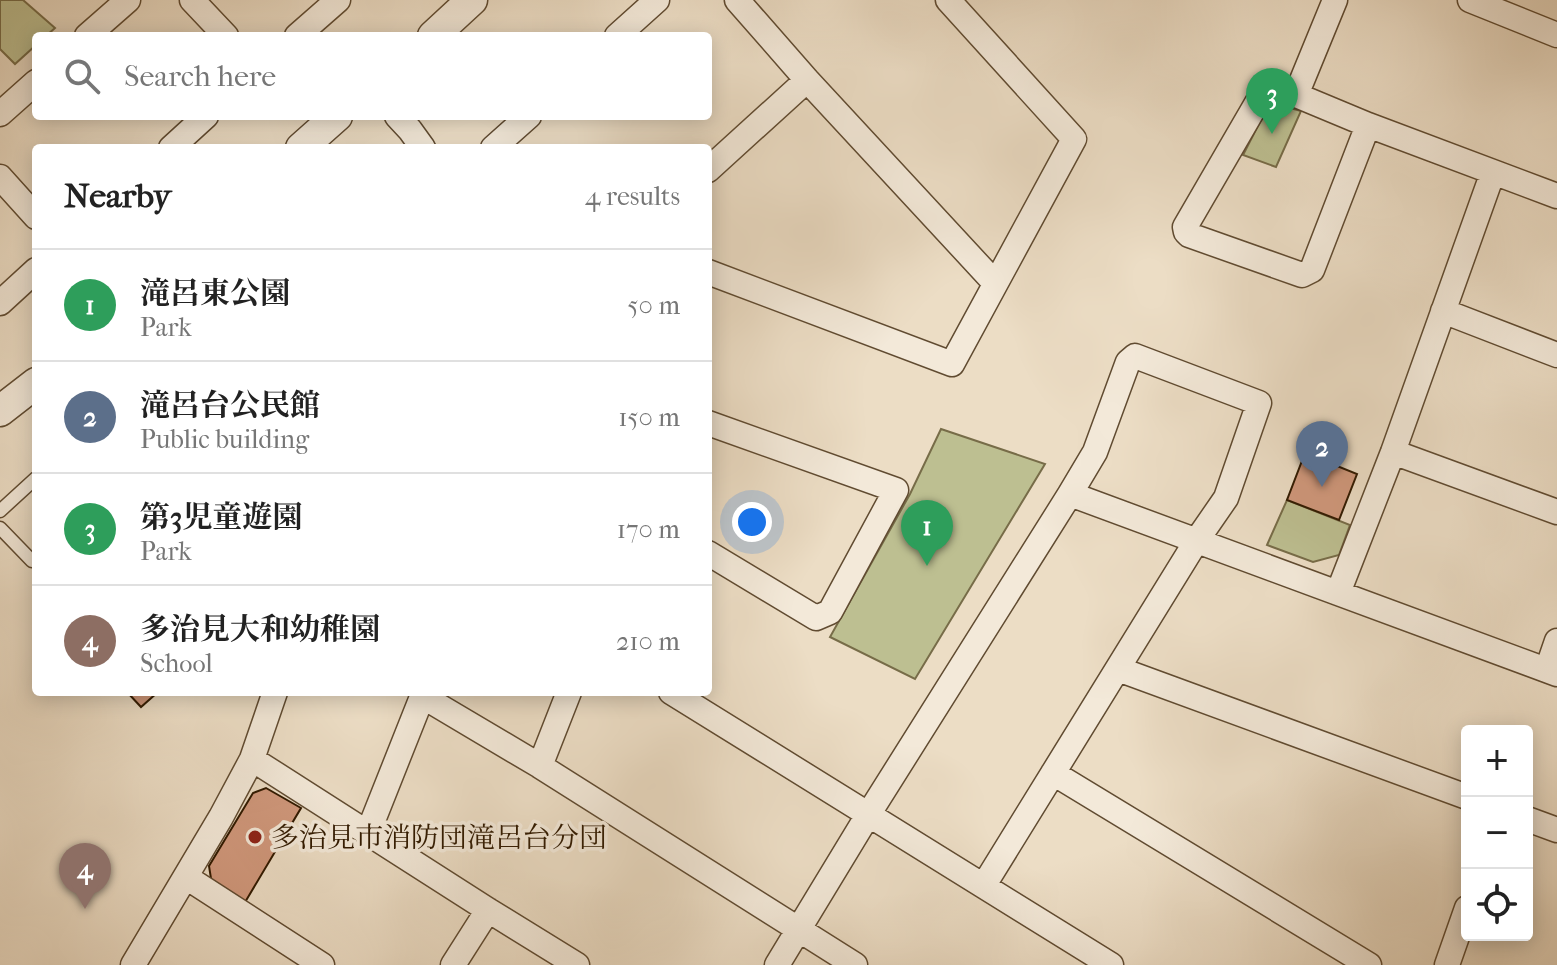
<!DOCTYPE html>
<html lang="en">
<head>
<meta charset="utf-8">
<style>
	:root { --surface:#fff; --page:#f2f2f2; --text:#222; --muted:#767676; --line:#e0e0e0; --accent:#0f766e }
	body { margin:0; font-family:"IM FELL French Canon","Noto Serif JP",serif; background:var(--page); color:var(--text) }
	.controls { position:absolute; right:24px; bottom:24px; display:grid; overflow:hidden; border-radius:8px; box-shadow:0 4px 20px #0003 }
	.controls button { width:72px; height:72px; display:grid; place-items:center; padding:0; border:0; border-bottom:2px solid var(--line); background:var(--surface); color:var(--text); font:40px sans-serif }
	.you { position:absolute; left:752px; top:522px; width:28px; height:28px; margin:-20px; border:6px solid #fff; border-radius:50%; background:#1a73e8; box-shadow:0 0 0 12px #1a73e833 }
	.badge { display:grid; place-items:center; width:52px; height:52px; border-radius:50%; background:var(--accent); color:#fff; font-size:26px; font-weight:700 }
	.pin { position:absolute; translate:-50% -66px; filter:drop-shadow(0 2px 4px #0008) }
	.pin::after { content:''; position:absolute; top:42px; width:28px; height:24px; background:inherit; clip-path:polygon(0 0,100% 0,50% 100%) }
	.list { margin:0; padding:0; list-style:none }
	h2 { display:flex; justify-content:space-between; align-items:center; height:104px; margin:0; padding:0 32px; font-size:34px }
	h2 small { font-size:26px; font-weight:400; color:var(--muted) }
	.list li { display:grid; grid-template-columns:52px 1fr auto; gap:24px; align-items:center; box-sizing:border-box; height:112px; padding:0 32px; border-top:2px solid var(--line) }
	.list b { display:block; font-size:30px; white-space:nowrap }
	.list p { margin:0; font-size:26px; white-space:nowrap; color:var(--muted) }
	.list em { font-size:26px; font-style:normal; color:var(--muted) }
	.icon { flex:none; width:44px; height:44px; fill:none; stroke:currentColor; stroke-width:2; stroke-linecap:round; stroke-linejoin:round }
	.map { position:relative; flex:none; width:1557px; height:965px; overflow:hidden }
	.search { position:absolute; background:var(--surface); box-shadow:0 4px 20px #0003; left:32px; top:32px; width:680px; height:88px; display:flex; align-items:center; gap:20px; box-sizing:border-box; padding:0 28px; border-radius:8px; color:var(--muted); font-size:30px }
	.panel { position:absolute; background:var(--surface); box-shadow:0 4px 20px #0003; left:32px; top:144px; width:680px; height:552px; border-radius:8px }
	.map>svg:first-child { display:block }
	.green { fill:#bdbf91; stroke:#776c48; stroke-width:2 }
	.building { fill:#d0987c; stroke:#311a00; stroke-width:2 }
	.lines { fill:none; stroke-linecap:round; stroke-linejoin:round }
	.service-casing { stroke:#604b31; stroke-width:15 }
	.minor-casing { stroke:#604b31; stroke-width:27 }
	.tertiary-casing { stroke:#604b31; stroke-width:33 }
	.service { stroke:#f3e9d9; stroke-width:12 }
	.minor { stroke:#f3e9d9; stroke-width:24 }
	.tertiary { stroke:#f3e9d9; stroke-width:30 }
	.poi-dot { fill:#8f2418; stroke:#f3e9d9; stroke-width:3 }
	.labels { text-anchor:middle; stroke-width:7; stroke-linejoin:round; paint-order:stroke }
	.poi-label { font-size:28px; fill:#311a00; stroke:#f3e9d9; text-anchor:start }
</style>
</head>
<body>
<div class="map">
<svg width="1557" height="965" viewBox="0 0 1557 965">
	<rect width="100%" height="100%" fill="#ecddc5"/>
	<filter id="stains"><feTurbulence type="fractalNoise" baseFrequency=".0025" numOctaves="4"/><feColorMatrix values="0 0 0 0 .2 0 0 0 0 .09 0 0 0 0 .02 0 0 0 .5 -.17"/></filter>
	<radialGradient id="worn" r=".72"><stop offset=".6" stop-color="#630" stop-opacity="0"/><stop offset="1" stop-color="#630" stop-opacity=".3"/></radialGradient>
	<!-- green -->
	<path class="green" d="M0,0H23L55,28L46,36H36V45L15,64L0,49Z
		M1283,106L1301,111L1276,167L1243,155L1265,112Z
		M941,429L1045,464L915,679L830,637L910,494Z
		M1287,500L1350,525L1339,555L1313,562L1267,545Z"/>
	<!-- building -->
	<path class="building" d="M1305,453L1357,474L1339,520L1287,500Z
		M127,692H158L141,707Z
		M266,788L301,808L244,904L212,885L209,866L253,793Z"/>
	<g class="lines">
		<defs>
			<path id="service" d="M0,511L36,478
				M0,528L32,561L36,557"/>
			<path id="minor" d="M192,0L226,36
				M737,0L807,80L995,283
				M1335,0L1296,95L1368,125L1557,196
				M1470,0L1557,35
				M87,36L128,0
				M297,36L338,0
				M617,36L657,0
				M1296,95L1275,91L1261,96L1185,227L1186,232L1189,235L1302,275L1312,270L1368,125
				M0,114L36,82
				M397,116L410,130L423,148
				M171,148L206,116
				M493,148L529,116
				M708,170L807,80
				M0,177L36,217
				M708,272L952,364L1074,139L948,0
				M0,303L36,270
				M1443,311L1557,355
				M708,423L896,490L830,612L816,618L708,553
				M1393,452L1557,512
				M1338,593L1393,452L1493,172
				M1118,669L1467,797
				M1547,670L1557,641
				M671,692L1111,965
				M422,696L540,766L855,965
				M252,759L488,910L577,965
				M540,766L569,692
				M1053,773L1369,965
				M1527,819L1557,830
				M368,833L424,692
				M186,877L322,965
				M984,885L1197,540L1226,498L1259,403L1135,356L1128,362L1095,452L1070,494
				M133,965L221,817L252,759L275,692
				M453,965L488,910
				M777,965L868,815L1070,494L1557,674
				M1447,965L1467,908"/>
			<path id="tertiary" d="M433,36L472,0
				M301,148L337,116
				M0,411L36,383"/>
		</defs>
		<!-- service casing -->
		<use href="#service" class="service-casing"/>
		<!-- minor casing -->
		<use href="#minor" class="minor-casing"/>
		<!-- tertiary casing -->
		<use href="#tertiary" class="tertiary-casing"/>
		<!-- service -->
		<use href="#service" class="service"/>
		<!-- minor -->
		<use href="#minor" class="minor"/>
		<!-- tertiary -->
		<use href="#tertiary" class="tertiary"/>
	</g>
	<!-- markers -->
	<circle class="poi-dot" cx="255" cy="837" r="8"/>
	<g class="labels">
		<!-- poi labels -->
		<g class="poi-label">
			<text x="271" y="847">多治見市消防団滝呂台分団</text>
		</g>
	</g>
	<rect width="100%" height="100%" filter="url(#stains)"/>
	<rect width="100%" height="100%" fill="url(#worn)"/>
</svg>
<div class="controls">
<button>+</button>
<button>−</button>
<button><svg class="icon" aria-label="locate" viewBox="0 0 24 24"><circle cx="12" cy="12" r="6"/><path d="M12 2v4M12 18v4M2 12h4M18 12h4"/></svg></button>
</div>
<div class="you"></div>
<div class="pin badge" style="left:927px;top:566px;background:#2e9e5b">1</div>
<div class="pin badge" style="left:1322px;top:487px;background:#5c6f8a">2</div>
<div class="pin badge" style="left:1272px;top:134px;background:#2e9e5b">3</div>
<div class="pin badge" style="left:85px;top:909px;background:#8d6e63">4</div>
<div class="search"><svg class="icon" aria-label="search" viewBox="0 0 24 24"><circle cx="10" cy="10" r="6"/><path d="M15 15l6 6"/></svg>Search here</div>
<section class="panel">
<h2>Nearby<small>4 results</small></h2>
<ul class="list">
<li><span class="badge" style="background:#2e9e5b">1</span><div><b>滝呂東公園</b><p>Park</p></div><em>50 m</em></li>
<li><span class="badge" style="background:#5c6f8a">2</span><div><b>滝呂台公民館</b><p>Public building</p></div><em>150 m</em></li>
<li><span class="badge" style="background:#2e9e5b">3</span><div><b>第3児童遊園</b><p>Park</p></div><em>170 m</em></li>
<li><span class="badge" style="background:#8d6e63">4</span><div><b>多治見大和幼稚園</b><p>School</p></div><em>210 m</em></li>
</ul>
</section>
</div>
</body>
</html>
